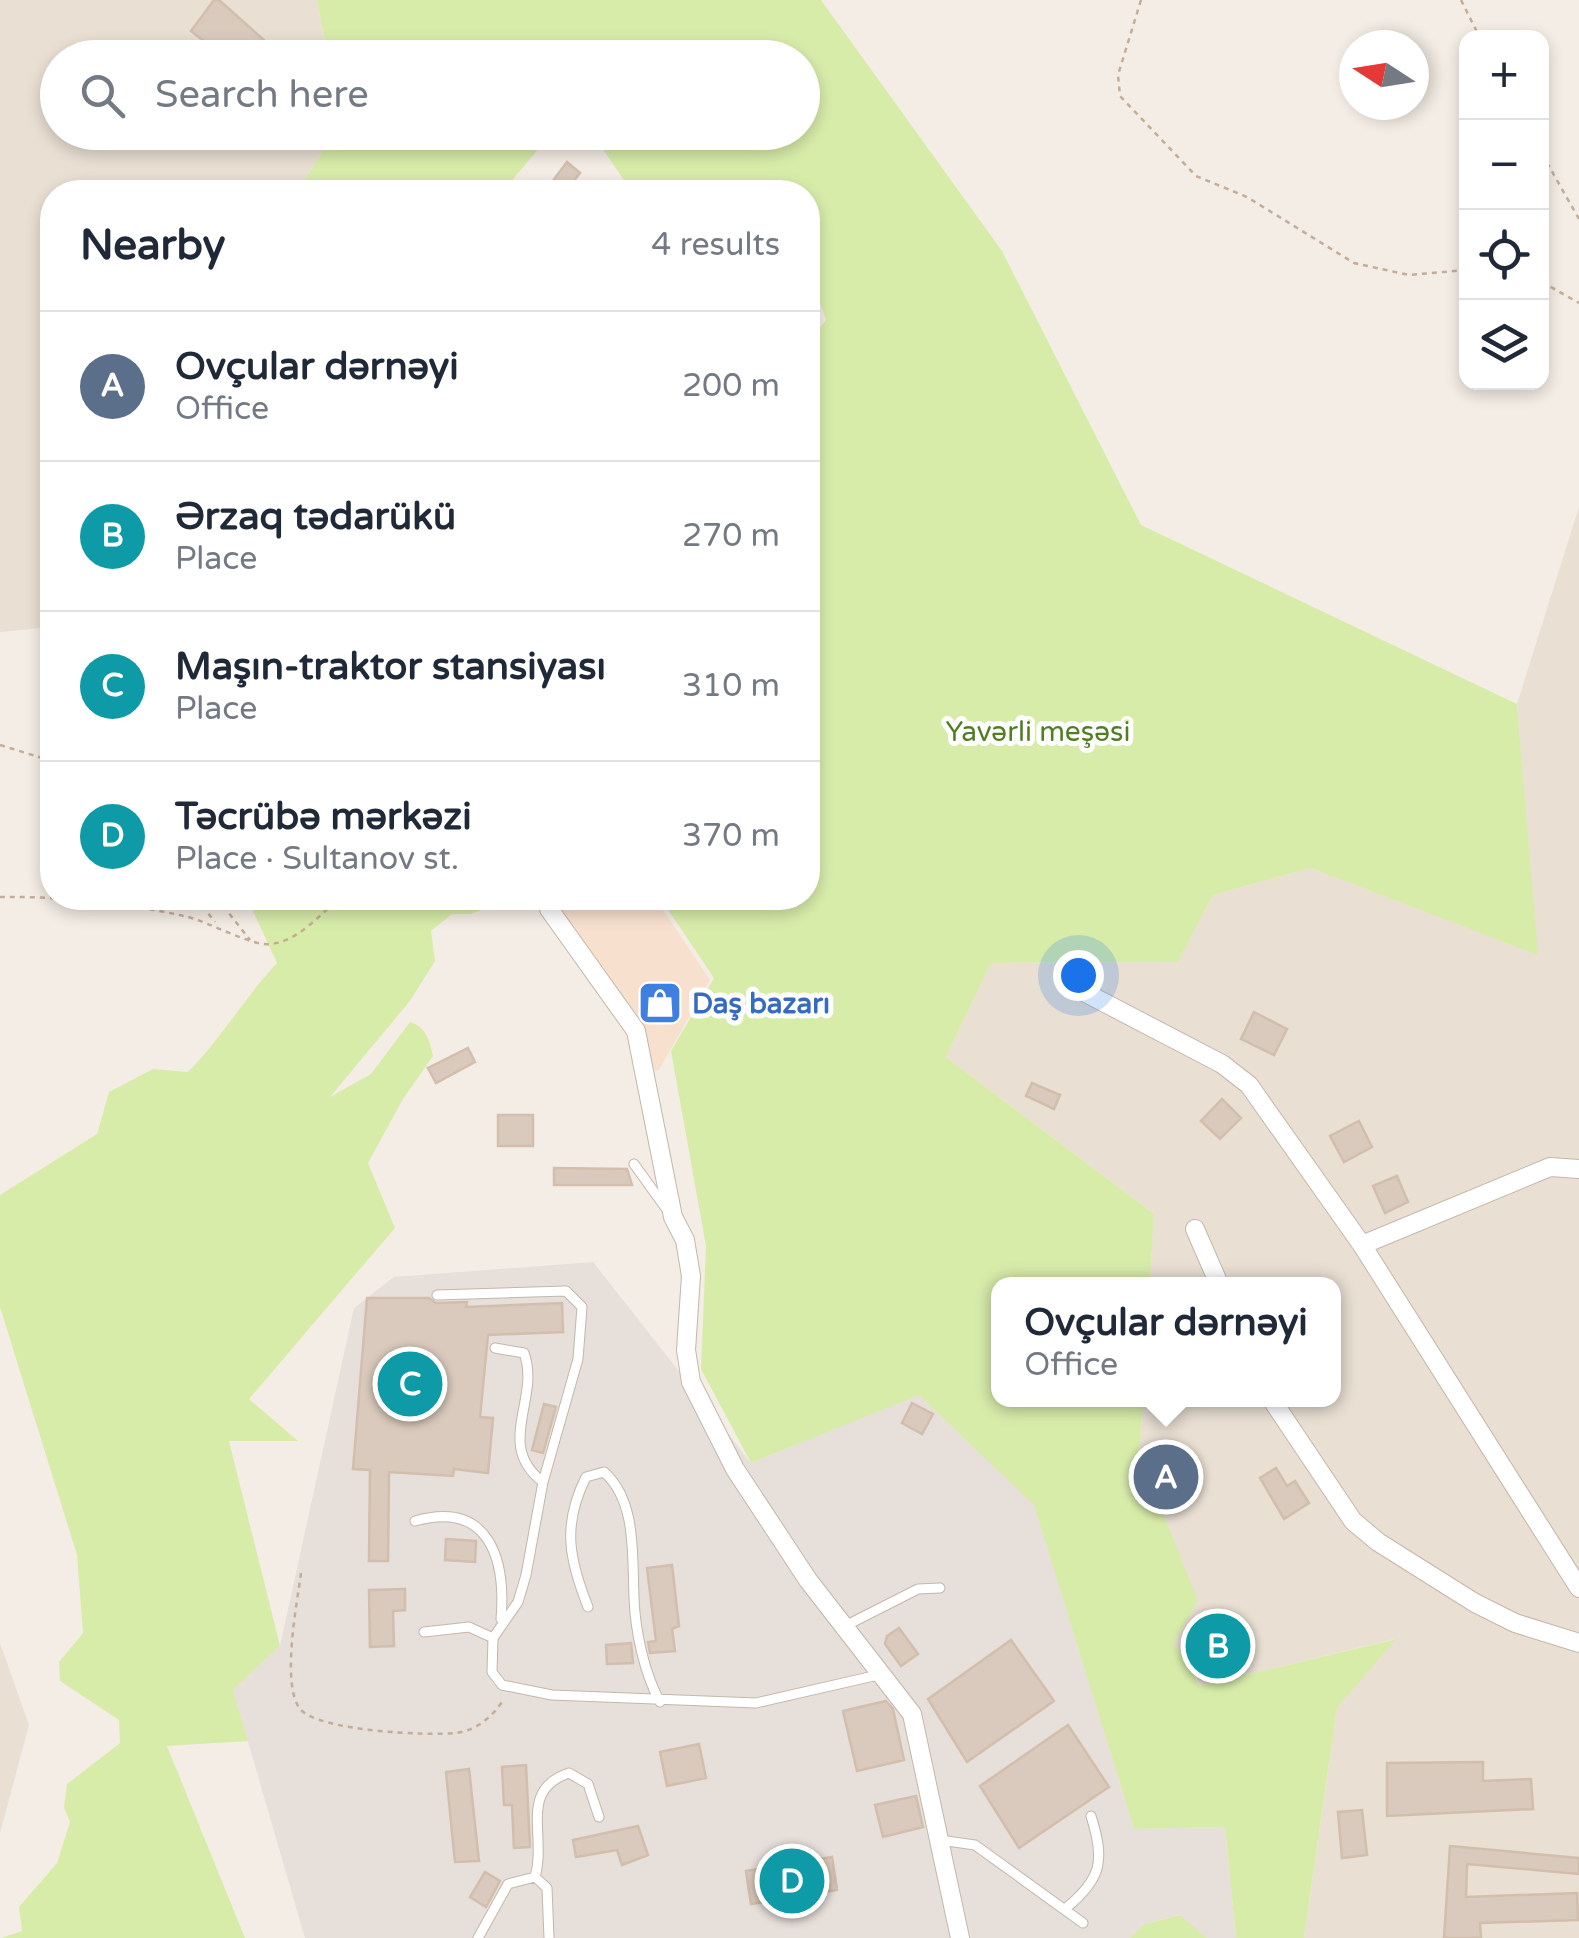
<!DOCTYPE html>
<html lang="en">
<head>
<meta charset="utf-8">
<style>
	:root { --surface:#fff; --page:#f2f2f3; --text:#1f2937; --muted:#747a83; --line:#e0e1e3; --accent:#ff1311 }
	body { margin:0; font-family:"Varela Round",sans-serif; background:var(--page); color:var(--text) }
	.controls { position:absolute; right:30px; top:30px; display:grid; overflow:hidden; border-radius:20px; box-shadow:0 5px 15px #0003 }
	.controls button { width:90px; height:90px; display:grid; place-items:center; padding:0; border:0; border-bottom:2px solid var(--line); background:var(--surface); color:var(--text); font:50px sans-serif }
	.compass { position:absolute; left:1339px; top:30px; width:90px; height:90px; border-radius:50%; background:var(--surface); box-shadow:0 5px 15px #0003; rotate:282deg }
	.you { position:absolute; left:1078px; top:975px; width:35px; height:35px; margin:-25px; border:8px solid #fff; border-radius:50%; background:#1a73e8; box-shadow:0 0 0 15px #1a73e833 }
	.badge { display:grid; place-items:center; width:65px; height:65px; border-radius:50%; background:var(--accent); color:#fff; font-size:32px; font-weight:700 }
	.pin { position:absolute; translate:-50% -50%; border:5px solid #fff; box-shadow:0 2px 10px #0006 }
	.popup { position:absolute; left:991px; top:1277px; width:350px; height:130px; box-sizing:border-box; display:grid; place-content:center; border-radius:20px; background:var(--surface); filter:drop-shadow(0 2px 8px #0005); font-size:32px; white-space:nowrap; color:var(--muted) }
	.popup b { font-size:38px; color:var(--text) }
	.popup::after { content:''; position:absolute; left:50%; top:100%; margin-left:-20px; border:20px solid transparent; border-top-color:var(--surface) }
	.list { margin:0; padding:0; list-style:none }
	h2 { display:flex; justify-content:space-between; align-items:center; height:130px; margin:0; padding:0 40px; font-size:42px }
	h2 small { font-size:32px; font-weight:400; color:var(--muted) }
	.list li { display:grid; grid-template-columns:65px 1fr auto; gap:30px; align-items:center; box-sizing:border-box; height:150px; padding:0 40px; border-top:2px solid var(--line) }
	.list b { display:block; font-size:38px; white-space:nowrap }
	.list p { margin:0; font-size:32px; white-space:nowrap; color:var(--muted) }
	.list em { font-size:32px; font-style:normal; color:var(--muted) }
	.icon { flex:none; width:55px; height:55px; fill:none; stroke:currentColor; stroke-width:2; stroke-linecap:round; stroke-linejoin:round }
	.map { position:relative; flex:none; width:1579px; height:1938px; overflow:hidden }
	.search { position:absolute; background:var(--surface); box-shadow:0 5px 15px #0003; left:40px; top:40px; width:780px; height:110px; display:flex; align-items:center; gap:25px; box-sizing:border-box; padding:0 35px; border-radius:55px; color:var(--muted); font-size:38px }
	.panel { position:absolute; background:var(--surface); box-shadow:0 5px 15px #0003; left:40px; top:180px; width:780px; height:730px; border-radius:40px }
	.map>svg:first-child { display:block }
	.residential { fill:#e9dfd3 }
	.commercial { fill:#f8e0ce }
	.industrial { fill:#e6dfda }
	.green { fill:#d8ecaa }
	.building { fill:#dacabd; stroke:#d2beac; stroke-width:2.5 }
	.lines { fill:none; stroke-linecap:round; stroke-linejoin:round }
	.lane-casing { stroke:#c3b7aa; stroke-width:11 }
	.street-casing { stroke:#c3b7aa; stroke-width:20 }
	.path { stroke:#c3ad97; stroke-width:2.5; stroke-dasharray:5 5; stroke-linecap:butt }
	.lane { stroke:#fff; stroke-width:9 }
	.street { stroke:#fff; stroke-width:18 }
	.labels { text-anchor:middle; stroke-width:10; stroke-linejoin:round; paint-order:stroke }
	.park-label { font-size:28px; fill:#527e22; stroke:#fff }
	.shop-label { font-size:28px; font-weight:bold; fill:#366cbe; stroke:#fff; text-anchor:start }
</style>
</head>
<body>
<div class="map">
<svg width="1579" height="1938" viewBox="0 0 1579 1938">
	<rect width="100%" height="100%" fill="#f4ede5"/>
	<!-- residential -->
	<path class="residential" d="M0,0H317L328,57L58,58V132L334,133L297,192H52V627L0,632Z
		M1579,507V1938H1304L1337,1708L1394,1639L1201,1686L1174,1642L1197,1600L1139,1454L1143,1400H1334V1284H1150L1154,1214L946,1057L991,963L1178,962L1213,895L1311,868L1537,954L1517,704Z
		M0,1643L29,1725L0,1833Z"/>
	<!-- commercial -->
	<path class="commercial" d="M556,898H655L710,980L659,1070L649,1071L557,912Z"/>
	<!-- industrial -->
	<path class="industrial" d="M593,1262L751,1463L918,1394L1034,1504L1134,1829L1225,1827L1236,1938H1207L1179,1915L1144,1924L1130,1938H305L233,1690L280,1646L354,1308L394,1277Z"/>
	<!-- green -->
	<path class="green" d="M317,0H821L1002,251L1141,525L1517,704L1538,955L1311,868L1213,895L1178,962L991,963L946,1057L1154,1214L1150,1284H998V1400H1143L1139,1454L1198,1601L1174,1642L1200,1686L1396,1639L1337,1708L1304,1938H1236L1225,1827L1134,1829L1034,1505L919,1395L751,1463L701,1369L706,1246L671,1051L714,978L660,898H808V343L826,320L808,268V192H632L592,133L802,132V58L328,57Z
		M334,133V132L552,133L502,192H297Z
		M247,898H511L471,914H452L431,931L435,961L410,1001L330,1097L371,1074L410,1022C426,1027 430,1041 433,1056L403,1099L368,1163L395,1228L249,1399L298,1441H229L280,1646L233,1690L248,1741L167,1746L245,1938H1L22,1931L19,1907L57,1863L70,1822L64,1808L67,1784L120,1743L119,1720L60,1681L59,1662L83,1633L77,1555L0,1307V1195L97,1134L109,1092L153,1069L188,1072C221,1039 244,998 277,963Z
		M1180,1915L1207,1938H1130L1144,1924Z"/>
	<!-- building -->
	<path class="building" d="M214,0H219L284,58H225L191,31Z
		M567,162L580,173L565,192H557L549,186Z
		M1254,1012L1287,1029L1274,1055L1241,1039Z
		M468,1048L475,1062L436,1083L428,1068Z
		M1032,1083L1060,1095L1054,1109L1026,1096Z
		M1222,1099L1241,1118L1220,1139L1201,1121Z
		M498,1115H533V1146H498Z
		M1359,1121L1372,1147L1344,1162L1330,1136Z
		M554,1168L627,1169L632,1185H554Z
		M1397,1176L1408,1202L1385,1213L1373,1186Z
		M367,1298H429L436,1303L467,1302L466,1307L562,1303L563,1332L488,1335L480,1417L493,1418L488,1473L454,1469L453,1476L389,1472L388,1561H369L370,1470L353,1469Z
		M912,1403L933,1414L922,1434L902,1423Z
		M544,1404L556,1407L543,1453L532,1450Z
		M1168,1459L1184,1483L1163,1497L1149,1471Z
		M1276,1468L1287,1486L1295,1481L1309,1503L1284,1519L1260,1478Z
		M446,1539L476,1541L475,1562L445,1560Z
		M672,1565L679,1626L672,1629L675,1651L650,1653L648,1642L656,1641L647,1568Z
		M405,1589V1610L393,1611L394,1646L370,1647L369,1590Z
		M1229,1621L1243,1652L1208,1671L1192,1640Z
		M899,1628L918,1654L901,1666L885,1644L887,1636Z
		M1011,1640L1054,1701L967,1762L928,1699Z
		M631,1643L633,1663L607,1664L606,1645Z
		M886,1701L893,1709L904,1760L857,1771L843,1711Z
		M1068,1725L1109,1787L1019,1848L980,1786Z
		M699,1744L706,1778L667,1786L660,1752Z
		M1483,1762V1781L1531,1779L1533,1809L1387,1816V1763Z
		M526,1765L530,1847L514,1848L512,1805H504L502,1767Z
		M469,1769L479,1861L455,1862L446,1772Z
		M916,1796L923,1827L883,1837L875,1805Z
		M1362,1810L1367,1855L1342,1858L1338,1812Z
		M638,1826L648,1855L622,1865L617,1850L576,1857L573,1840Z
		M1450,1846L1579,1858V1874L1467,1864L1466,1897L1577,1893L1578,1920L1480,1923L1481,1938H1444Z
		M832,1857L837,1890L751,1904L746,1871Z
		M485,1872L500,1881L486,1907L470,1897Z"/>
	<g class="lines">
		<defs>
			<path id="lane" d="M634,1164L665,1207
				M437,1295L566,1291L582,1307L578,1359L543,1482L526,1575L518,1602L493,1638L492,1672L502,1685L552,1695L756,1703L878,1675
				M495,1348L524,1353C541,1398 494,1445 543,1482
				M415,1521C489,1500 506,1559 501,1619
				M588,1607C569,1559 562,1525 586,1477L604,1472C637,1501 632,1556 634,1597C635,1630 644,1673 660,1702
				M845,1626L918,1589L940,1588
				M424,1632L469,1627L493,1638
				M940,1840L975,1845L1083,1923
				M535,1877C547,1835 518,1790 569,1773L588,1784L599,1817
				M1066,1908C1102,1879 1105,1860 1091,1816
				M478,1938L508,1884L535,1877L547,1888L549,1938"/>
			<path id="street" d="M549,909L636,1031L673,1217L685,1240L691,1276L686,1350L691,1382L735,1469L808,1580L912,1714L960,1938
				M1080,990L1222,1064L1249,1085L1362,1245L1579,1588
				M1195,1229L1219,1284
				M1362,1245L1550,1167L1579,1169
				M1272,1400L1353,1521L1378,1542L1475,1603L1515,1623L1579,1643"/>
		</defs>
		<!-- lane casing -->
		<use href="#lane" class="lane-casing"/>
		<!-- street casing -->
		<use href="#street" class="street-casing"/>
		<!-- path -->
		<path class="path" d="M1141,0L1118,75L1120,96L1196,176L1247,197L1354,263L1409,275L1466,270
			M1461,0L1480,38
			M1542,154L1579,219
			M1542,282L1579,303
			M0,745L52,761
			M0,897C59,896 126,903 184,916C208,921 252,947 271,944C299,941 320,914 340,898
			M196,898L215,922
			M217,898L250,940
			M301,1573C297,1604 281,1684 300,1709C318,1731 427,1736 456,1733C478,1730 493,1716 504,1699"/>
		<!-- lane -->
		<use href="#lane" class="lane"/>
		<!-- street -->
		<use href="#street" class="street"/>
	</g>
	<!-- icons -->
	<defs>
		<symbol id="shop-square" viewBox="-11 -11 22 22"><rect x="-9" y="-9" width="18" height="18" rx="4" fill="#3f7fe0" stroke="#fff"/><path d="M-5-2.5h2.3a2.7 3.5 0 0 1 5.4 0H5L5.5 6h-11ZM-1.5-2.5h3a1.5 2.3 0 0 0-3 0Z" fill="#fff"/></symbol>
	</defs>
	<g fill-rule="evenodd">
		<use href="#shop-square" x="635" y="978" width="50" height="50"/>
	</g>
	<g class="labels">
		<!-- park labels -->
		<g class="park-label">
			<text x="1038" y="741">Yavərli meşəsi</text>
		</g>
		<!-- shop labels -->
		<g class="shop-label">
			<text x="692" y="1013">Daş bazarı</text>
		</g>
	</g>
</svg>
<div class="controls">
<button>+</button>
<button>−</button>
<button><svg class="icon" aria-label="locate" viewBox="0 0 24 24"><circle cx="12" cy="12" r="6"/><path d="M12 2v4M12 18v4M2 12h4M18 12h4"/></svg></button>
<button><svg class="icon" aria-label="layers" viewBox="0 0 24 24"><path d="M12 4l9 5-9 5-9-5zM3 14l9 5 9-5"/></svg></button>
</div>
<svg class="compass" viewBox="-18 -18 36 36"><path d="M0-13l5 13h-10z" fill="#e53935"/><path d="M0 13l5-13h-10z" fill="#747a83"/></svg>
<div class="you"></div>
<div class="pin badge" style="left:1166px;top:1477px;background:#5c6f8a">A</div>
<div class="popup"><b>Ovçular dərnəyi</b>Office</div>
<div class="pin badge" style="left:1218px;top:1646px;background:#0f9aa8">B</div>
<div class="pin badge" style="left:410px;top:1384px;background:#0f9aa8">C</div>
<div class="pin badge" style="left:792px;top:1881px;background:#0f9aa8">D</div>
<div class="search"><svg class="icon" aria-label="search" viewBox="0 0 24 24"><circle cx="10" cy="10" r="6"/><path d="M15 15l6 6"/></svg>Search here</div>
<section class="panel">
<h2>Nearby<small>4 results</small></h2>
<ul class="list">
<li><span class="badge" style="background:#5c6f8a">A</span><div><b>Ovçular dərnəyi</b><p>Office</p></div><em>200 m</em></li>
<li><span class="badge" style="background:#0f9aa8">B</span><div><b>Ərzaq tədarükü</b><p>Place</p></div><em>270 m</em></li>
<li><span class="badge" style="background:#0f9aa8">C</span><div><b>Maşın-traktor stansiyası</b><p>Place</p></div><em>310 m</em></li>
<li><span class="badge" style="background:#0f9aa8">D</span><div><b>Təcrübə mərkəzi</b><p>Place · Sultanov st.</p></div><em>370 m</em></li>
</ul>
</section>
</div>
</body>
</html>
